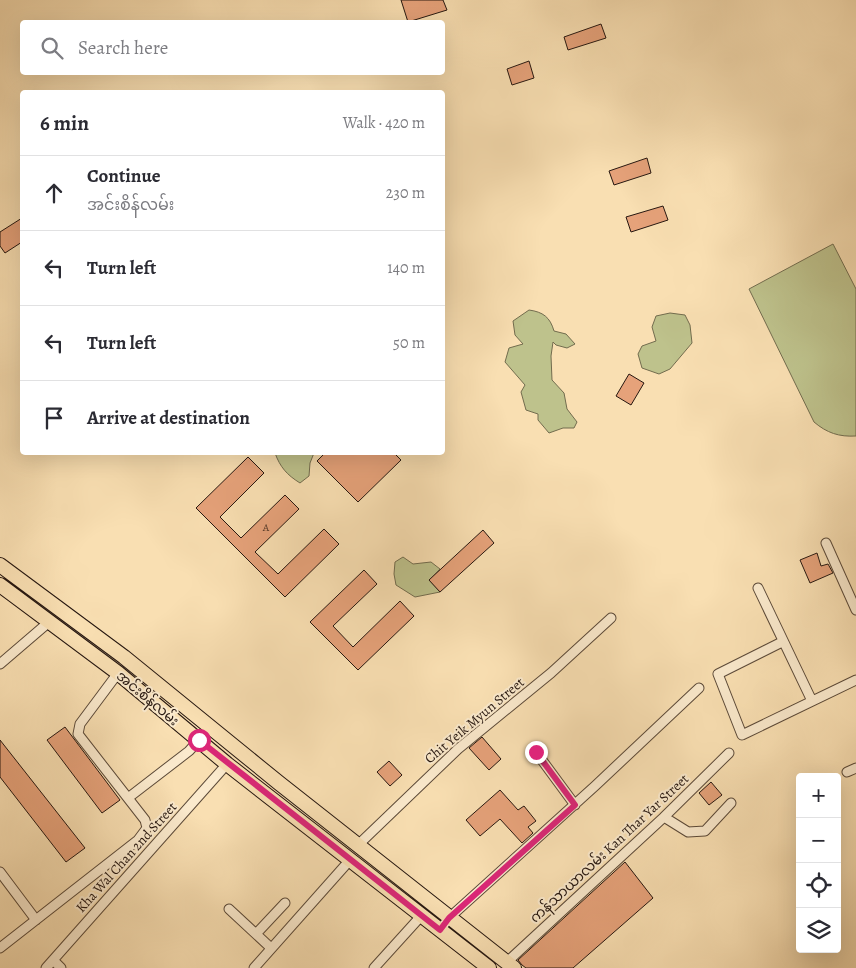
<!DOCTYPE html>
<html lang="en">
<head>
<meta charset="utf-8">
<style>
	:root { --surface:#fff; --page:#f2f2f3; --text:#2b2b33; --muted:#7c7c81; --line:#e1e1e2 }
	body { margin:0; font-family:Alegreya,"Noto Sans Myanmar",serif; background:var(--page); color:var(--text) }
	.controls { position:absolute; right:15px; bottom:15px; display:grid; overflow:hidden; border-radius:5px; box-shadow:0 5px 20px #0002 }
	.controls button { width:45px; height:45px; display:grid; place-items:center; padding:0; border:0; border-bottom:1px solid var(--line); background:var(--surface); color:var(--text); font:25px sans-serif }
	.stop { position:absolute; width:15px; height:15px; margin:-11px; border:4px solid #db2777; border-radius:50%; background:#fff }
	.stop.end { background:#db2777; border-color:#fff; box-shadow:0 1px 5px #0008 }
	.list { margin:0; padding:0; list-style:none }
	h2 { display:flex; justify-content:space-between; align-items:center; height:65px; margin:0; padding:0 20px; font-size:21px }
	h2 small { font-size:16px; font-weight:400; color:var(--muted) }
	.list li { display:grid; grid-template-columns:32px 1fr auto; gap:15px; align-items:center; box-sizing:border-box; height:75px; padding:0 20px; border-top:1px solid var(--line) }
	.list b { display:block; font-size:19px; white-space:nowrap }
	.list p { margin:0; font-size:16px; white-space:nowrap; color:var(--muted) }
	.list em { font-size:16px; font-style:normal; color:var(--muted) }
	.icon { flex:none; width:28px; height:28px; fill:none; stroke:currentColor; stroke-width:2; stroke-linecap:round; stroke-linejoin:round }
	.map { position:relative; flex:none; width:856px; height:968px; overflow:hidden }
	.search { position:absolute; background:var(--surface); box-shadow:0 5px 20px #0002; left:20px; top:20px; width:425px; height:55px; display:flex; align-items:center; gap:12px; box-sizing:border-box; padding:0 18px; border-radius:5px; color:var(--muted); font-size:19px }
	.panel { position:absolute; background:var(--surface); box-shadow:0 5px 20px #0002; left:20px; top:90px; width:425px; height:365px; border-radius:5px }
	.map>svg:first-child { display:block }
	.green { fill:#bec28c; stroke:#726c4e }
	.building { fill:#e6a27a; stroke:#261710 }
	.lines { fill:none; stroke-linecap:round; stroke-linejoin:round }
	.street-casing { stroke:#5b4938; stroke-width:11 }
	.primary-casing { stroke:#261710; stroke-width:16 }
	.street { stroke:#fbeacd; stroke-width:9 }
	.primary { stroke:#f9dfb2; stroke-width:14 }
	.route { stroke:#db2777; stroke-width:6 }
	.labels { text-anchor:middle; stroke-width:4; stroke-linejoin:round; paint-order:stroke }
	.number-label { font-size:11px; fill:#563a2a }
	.street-label { font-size:14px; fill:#261710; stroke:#fbeacd }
</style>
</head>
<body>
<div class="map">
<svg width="856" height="968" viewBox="0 0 856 968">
	<rect width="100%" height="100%" fill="#f9dfb2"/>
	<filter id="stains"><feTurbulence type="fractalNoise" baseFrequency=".004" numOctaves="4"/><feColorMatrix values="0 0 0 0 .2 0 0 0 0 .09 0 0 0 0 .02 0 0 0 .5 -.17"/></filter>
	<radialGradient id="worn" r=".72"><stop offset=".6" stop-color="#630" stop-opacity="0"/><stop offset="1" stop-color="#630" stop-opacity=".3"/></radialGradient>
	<!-- green -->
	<path class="green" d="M833,244L856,289V436C839,437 827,433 814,422L749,289Z
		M529,310C543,312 550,317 554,331L566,334L575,344L567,348L556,345L553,342L551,356L552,380L564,393L567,409L577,422L574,428H563L549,433L538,420V414L526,410L521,392L525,385L505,362L509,348L523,344L515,335L513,321Z
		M670,313L685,315L690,325L692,343L670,369L659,374L642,368L638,354L642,346L656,341L652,327L656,316Z
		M275,453H314L310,463L309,476L300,483C287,475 280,467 275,453Z
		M403,557L413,564L431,562L440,569L429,580L440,592L415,597L396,585L394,574L395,562Z"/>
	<!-- building -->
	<path class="building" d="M401,0H443L447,10L408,22Z
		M601,24L606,38L568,50L564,37Z
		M529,61L534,78L512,85L507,69Z
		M647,158L651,173L614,185L609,171Z
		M663,206L668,220L631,232L626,217Z
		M22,218V242L5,253L0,246V232Z
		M629,374L644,383L631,405L616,396Z
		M326,452H393L401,460L358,502L317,461Z
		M248,457L264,473L220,517L241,538L285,495L299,509L255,552L278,574L324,529L339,544L285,597L196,508Z
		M483,530L494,543L440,592L429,580Z
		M817,553L821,566L828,564L833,573L810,583L800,560Z
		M364,570L377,584L333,626L353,647L400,601L414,616L358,670L310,622Z
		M65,727L120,800L102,813L47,740Z
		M482,737L501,759L489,770L469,748Z
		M0,740L85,848L66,862L0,777Z
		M389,761L402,775L390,786L377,772Z
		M711,782L722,795L709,805L699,793Z
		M500,790L518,810L524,806L536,821L528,827L533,833L522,843L500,819L480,836L466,820Z
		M625,862L653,898L573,968H526L522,965L518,960Z"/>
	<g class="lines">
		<defs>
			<path id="street" d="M826,543L856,610
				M758,588L812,701
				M782,642L718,674L742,735L856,680
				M0,664L49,622
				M536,752L575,805
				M847,772L856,768
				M128,798L189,751L199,740
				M664,817L688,832L705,831L731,803
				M358,845L458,749L551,673L611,618
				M0,872L36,920
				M229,909L271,948
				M440,930L449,918L595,786L699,688
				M256,934L285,903
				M0,948L138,840L147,828L145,820L78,734L80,724L118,673
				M53,960L61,968
				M507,962L664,817L729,753
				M46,968L227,764
				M254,968L350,860
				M374,968L422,915"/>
			<path id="primary" d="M0,565L124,657L279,783L514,968
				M0,585L118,673L227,764L489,968"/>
		</defs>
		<!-- street casing -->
		<use href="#street" class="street-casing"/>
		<!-- primary casing -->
		<use href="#primary" class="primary-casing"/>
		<!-- street -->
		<use href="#street" class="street"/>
		<!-- primary -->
		<use href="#primary" class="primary"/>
	</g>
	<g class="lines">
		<!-- route -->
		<path class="route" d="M199,740L440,930L449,918L575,805L536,752"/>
	</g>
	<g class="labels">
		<!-- number labels -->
		<g class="number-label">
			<text x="266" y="531">A</text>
		</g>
		<!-- street labels -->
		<g class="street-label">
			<text transform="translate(148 698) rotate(40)" y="5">အင်းစိန်လမ်း</text>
			<text transform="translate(474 720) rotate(-40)" y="5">Chit Yeik Myun Street</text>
			<text transform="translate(609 848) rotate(-43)" y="5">ကန်သာယာလမ်း Kan Thar Yar Street</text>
			<text transform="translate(126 857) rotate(-48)" y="5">Kha Wal Chan 2nd Street</text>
		</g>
	</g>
	<rect width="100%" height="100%" filter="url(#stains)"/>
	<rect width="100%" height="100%" fill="url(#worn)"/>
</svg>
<div class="controls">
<button>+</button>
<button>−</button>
<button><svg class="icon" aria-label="locate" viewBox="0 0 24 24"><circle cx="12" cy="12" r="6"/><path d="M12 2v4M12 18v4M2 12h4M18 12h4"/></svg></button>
<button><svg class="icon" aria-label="layers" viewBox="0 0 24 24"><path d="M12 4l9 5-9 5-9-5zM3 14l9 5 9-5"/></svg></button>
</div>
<div class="stop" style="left:199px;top:740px"></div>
<div class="stop end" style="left:536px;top:752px"></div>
<div class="search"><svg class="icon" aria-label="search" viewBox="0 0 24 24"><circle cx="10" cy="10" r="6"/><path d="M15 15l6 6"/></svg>Search here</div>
<section class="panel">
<h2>6 min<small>Walk · 420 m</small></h2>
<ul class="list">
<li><svg class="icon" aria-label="ahead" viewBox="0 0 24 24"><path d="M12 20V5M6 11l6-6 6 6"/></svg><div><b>Continue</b><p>အင်းစိန်လမ်း</p></div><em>230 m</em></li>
<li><svg class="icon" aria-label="left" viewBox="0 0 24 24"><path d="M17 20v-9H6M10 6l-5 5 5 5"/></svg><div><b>Turn left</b></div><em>140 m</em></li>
<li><svg class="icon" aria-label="left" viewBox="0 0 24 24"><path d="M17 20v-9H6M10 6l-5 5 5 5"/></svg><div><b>Turn left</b></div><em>50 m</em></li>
<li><svg class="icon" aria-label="arrive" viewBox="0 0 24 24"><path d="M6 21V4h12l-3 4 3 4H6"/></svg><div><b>Arrive at destination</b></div></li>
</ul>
</section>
</div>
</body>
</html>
